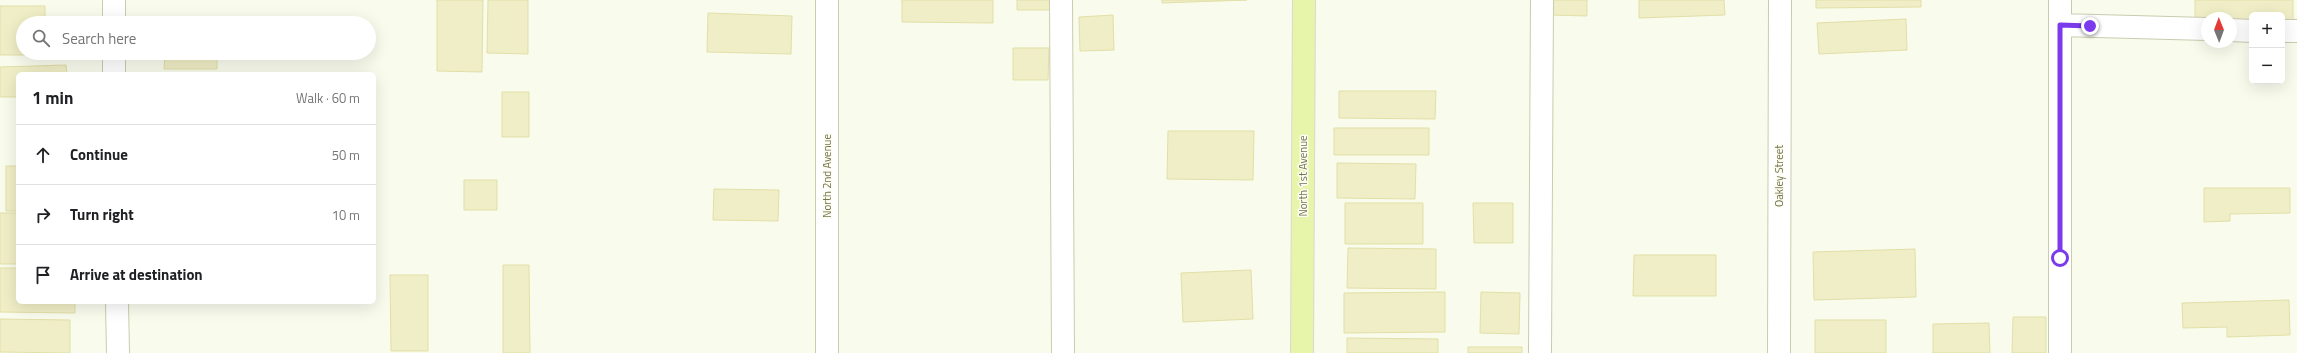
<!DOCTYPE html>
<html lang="en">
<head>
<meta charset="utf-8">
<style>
	:root { --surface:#fff; --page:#f6f6f6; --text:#202124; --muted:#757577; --line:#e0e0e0 }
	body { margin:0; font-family:"Titillium Web",sans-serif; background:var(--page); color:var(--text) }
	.controls { position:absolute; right:12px; top:12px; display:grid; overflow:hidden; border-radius:6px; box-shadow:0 4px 16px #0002 }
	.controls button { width:36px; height:36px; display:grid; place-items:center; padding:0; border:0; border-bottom:1px solid var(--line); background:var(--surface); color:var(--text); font:20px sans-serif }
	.compass { position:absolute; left:2201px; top:12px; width:36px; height:36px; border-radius:50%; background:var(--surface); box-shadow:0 4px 16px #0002; rotate:359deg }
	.stop { position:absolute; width:12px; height:12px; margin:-9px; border:3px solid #7c3aed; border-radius:50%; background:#fff }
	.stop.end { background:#7c3aed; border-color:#fff; box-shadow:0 1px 4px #0008 }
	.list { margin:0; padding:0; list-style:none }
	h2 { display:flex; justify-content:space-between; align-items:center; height:52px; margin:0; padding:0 16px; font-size:17px }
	h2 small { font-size:13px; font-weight:400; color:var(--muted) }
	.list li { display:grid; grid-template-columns:26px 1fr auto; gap:12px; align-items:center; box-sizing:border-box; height:60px; padding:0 16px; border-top:1px solid var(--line) }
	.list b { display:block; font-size:15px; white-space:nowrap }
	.list em { font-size:13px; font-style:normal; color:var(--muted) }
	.icon { flex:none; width:22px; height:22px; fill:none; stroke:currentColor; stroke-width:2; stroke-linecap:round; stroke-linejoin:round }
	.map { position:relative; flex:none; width:2297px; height:353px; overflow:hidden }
	.search { position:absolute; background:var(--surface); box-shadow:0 4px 16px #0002; left:16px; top:16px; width:360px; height:44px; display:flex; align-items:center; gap:10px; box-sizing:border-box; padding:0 14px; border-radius:22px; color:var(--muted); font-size:15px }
	.panel { position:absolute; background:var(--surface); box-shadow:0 4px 16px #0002; left:16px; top:72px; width:360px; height:232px; border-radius:6px }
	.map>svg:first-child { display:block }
	.building { fill:#f0eec6; stroke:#e2dfa7 }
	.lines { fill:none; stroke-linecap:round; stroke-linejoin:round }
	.minor-casing { stroke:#cbcbaf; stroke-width:24 }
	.major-casing { stroke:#d9d8ce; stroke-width:24 }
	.minor { stroke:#fff; stroke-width:22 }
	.major { stroke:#e7f5aa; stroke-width:22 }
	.route { stroke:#7c3aed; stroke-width:5 }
	.labels { text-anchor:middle; stroke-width:3; stroke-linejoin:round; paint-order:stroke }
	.street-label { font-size:11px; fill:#777450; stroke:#fcfef3 }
</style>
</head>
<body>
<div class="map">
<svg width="2297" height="353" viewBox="0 0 2297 353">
	<rect width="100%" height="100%" fill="#f9fced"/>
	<!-- building -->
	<path class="building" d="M437,0H483L482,72L437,71Z
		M488,0H528V54L487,53Z
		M902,0H993V23L902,22Z
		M1017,0H1051V10H1017Z
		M1162,0H1247L1162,3Z
		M1552,0H1587V16L1551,15Z
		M1639,0H1724L1725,15L1639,18Z
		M1816,0H1921V7L1816,8Z
		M2195,0H2293V23H2282V15H2252V23L2231,24V18H2207L2195,24Z
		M0,6H45V18H69V23H23V53H69V55H0Z
		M708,13L792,16L791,54L707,52Z
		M1113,15L1114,50L1080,51L1079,17Z
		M1906,19L1907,50L1819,54L1817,23Z
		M1013,48H1049L1048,80H1013Z
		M165,53H217V69H164Z
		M66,65L67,74H18V97H0V67Z
		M1339,91H1436L1435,119L1339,118Z
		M502,92H529V137H502Z
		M1334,128H1429V155H1334Z
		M1168,131H1254L1253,180L1167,179Z
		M1337,163L1416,164L1415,199L1337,198Z
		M6,166H18V211H6Z
		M464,180H497V210H464Z
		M2204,188H2290V213L2230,214V221L2204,222Z
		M714,189L779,190L778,221L713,220Z
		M1345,203H1423V244H1345Z
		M1473,203H1513V243H1474Z
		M0,213H18V264H0Z
		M1348,248L1436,249V289L1347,288Z
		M1915,249L1916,297L1814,300L1813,252Z
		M1634,255H1716V296H1633Z
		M503,265H529L530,353H503Z
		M0,268H18V302H75V313L0,312Z
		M1251,270L1253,319L1183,322L1181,273Z
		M390,275H428V351H391Z
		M1445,292V332L1344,333V293Z
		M1481,292L1520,293L1519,334L1480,333Z
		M2289,300L2290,335L2227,337V327L2183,328L2182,303Z
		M2013,317H2046V353H2012Z
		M0,319L70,320V353L0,352Z
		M1815,320H1886V353H1815Z
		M1989,323L1990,353H1933V324Z
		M1347,338L1438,339V353H1347Z
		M1468,347H1522V353H1468Z"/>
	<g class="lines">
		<defs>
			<path id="minor" d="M114,0V23
				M1061,0L1063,353
				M2060,25L2207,29
				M2231,30L2252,31
				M2282,31H2297
				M114,53V74
				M117,302L118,353
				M827,353V0
				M1540,353L1542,0
				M1779,353L1780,0
				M2060,353V0"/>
			<path id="major" d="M1302,353L1304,0"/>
		</defs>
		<!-- minor casing -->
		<use href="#minor" class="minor-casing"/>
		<!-- major casing -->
		<use href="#major" class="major-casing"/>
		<!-- minor -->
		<use href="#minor" class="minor"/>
		<!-- major -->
		<use href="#major" class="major"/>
	</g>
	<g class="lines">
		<!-- route -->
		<path class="route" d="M2060,258V25L2090,26"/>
	</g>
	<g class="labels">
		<!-- street labels -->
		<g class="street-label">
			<text transform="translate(827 176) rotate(-90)" y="4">North 2nd Avenue</text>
			<text transform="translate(1303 176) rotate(-90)" y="4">North 1st Avenue</text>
			<text transform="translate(1779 176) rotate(-90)" y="4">Oakley Street</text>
		</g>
	</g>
</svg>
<div class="controls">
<button>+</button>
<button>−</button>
</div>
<svg class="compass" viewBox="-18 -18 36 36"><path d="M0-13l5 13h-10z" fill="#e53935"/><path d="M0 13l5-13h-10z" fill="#757577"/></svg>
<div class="stop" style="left:2060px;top:258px"></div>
<div class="stop end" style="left:2090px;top:26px"></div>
<div class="search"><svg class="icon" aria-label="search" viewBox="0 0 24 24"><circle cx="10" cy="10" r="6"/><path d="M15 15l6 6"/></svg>Search here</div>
<section class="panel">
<h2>1 min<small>Walk · 60 m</small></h2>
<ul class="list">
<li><svg class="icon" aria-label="ahead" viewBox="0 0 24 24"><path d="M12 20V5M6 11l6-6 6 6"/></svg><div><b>Continue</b></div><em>50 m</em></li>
<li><svg class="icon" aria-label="right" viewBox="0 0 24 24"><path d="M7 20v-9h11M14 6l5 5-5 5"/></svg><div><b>Turn right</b></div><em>10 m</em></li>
<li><svg class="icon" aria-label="arrive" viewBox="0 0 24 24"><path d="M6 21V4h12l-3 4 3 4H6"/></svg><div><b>Arrive at destination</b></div></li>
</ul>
</section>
</div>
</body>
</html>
